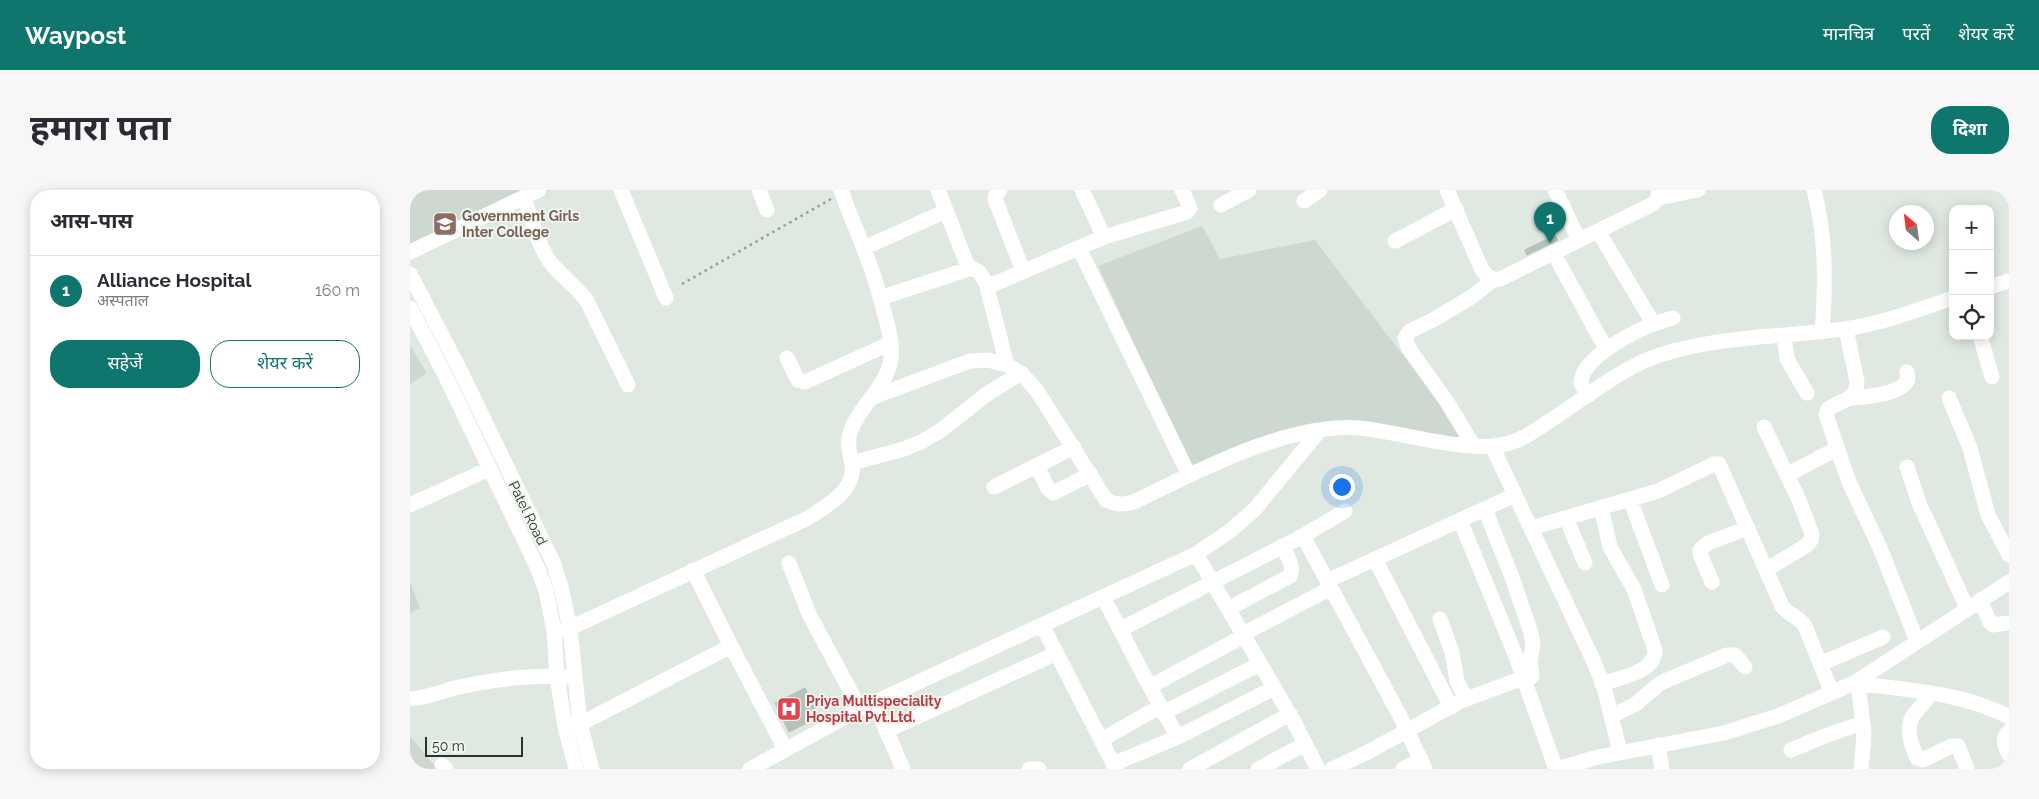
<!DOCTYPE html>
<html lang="hi">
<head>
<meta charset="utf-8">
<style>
	:root { --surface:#fff; --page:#f7f7f7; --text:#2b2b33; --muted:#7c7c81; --line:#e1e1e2; --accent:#0f766e }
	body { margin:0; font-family:Raleway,"Noto Sans Devanagari",sans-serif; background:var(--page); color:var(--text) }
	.controls { position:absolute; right:15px; top:15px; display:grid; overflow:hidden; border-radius:10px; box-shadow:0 2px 12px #0003 }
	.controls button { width:45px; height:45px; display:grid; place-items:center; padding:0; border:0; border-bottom:1px solid var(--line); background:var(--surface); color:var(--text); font:25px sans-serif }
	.compass { position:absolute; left:1479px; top:15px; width:45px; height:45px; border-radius:50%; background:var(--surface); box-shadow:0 2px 12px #0003; rotate:332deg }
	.scale { position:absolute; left:15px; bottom:12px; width:98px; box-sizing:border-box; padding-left:5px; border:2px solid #22372b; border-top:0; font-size:14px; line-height:18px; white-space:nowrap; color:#22372b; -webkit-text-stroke:4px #eff6f0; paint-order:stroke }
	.you { position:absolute; left:931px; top:296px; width:18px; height:18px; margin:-12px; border:4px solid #fff; border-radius:50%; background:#1a73e8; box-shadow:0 0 0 8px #1a73e833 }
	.badge { display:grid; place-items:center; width:32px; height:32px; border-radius:50%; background:var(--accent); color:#fff; font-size:16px; font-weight:700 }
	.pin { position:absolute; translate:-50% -41px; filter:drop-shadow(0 1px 2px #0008) }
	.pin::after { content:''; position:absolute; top:26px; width:18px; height:15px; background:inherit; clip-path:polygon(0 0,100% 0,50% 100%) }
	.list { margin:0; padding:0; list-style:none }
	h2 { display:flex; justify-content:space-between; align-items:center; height:65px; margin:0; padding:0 20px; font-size:21px }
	h2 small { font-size:16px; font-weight:400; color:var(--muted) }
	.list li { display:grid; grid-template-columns:32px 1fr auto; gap:15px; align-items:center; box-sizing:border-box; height:70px; padding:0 20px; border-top:1px solid var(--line) }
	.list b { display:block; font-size:19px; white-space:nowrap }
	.list p { margin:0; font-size:16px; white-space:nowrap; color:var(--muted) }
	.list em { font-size:16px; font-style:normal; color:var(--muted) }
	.actions { display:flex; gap:10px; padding:15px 20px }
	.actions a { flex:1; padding:11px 0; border:1px solid var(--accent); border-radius:20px; text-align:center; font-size:18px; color:var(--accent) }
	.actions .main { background:var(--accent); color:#fff }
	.icon { flex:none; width:28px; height:28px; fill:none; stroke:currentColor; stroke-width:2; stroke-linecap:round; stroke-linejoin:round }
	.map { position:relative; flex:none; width:1599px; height:579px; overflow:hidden; border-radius:20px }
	header { display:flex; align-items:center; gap:30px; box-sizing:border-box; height:70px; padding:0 25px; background:var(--accent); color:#fff }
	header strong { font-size:24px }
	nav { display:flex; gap:28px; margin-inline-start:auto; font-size:18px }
	.intro { display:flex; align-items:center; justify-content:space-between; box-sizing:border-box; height:120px; padding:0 30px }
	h1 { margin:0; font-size:35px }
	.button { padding:12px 22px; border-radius:20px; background:var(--accent); color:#fff; font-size:18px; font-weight:700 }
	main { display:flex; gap:30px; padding:0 30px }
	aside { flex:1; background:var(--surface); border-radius:20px; box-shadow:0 2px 12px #0003 }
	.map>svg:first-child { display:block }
	.built { fill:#cdd8d0 }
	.building { fill:#b5c3ba; stroke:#b2c1b7 }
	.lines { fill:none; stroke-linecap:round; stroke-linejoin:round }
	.path { stroke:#82a992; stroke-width:2.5; stroke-dasharray:2.5 4; stroke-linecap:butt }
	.minor { stroke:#fff; stroke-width:15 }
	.labels { text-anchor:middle; stroke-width:4; stroke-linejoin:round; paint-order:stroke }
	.education-label { font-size:14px; font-weight:bold; fill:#785e54; stroke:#eff6f0; text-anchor:start }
	.street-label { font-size:14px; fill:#22372b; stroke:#eff6f0 }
	.health-label { font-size:14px; font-weight:bold; fill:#be3a42; stroke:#eff6f0; text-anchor:start }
</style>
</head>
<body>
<header>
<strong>Waypost</strong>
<nav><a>मानचित्र</a><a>परतें</a><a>शेयर करें</a></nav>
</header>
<div class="intro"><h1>हमारा पता</h1><a class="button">दिशा</a></div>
<main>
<aside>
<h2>आस-पास<small></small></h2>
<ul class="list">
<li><span class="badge">1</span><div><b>Alliance Hospital</b><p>अस्पताल</p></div><em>160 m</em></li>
</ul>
<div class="actions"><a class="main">सहेजें</a><a>शेयर करें</a></div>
</aside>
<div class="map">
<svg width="1599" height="579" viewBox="0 0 1599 579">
	<rect width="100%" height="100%" fill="#dfe8e1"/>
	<!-- built -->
	<path class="built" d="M0,0H141L0,68Z
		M792,36L810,69L905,50L1068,264L957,241L908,247L839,261L785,285L688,76Z
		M0,156L17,183L0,194Z
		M0,392L10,418L0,423Z
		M0,546L27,579H0Z"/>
	<!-- building -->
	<path class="building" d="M1145,45L1148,50L1117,65L1115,60Z
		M395,498L409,527L379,542L365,513Z"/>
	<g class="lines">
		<!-- path -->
		<path class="path" d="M272,94L421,9"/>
		<!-- minor -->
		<path class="minor" d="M211,0L256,108
			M349,0L357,20
			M528,0L559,79
			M590,0L586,4L585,9L613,81
			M672,0L694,47
			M1037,0L1072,80C1078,87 1081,90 1090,89L1243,14L1248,8L1249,0
			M1145,0L1169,50
			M1404,0C1416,47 1416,94 1412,142
			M114,7C121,28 127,53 140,72C151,86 166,96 177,111L218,195
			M1248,8L1288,0
			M894,11L910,0
			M811,15L839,0
			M1188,41L1243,133
			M985,51L1046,19
			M454,58L536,21
			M669,58L779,285
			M0,62L129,0
			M1143,62L1196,159
			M0,84L49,178L143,372L151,397L160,438L170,534L182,579
			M576,93L597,175
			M1580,97L1599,91
			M470,108L562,78L569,82L576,93L584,94L694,47L777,22L780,18L772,0
			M0,118L35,185L128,379L136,401L144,441L147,486L155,537L166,579
			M1436,139L1447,191C1447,210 1432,210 1418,219L1416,225L1439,292L1470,358L1507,451
			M1374,146L1377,169L1397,203
			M1570,146L1582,187
			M377,168L388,190L395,192L481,153
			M1178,206L1171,193C1172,190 1172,185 1174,182C1188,158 1237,134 1263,128
			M461,208L560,171L578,170L597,175L611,183L627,201L696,310C706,315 713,315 724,312C786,282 879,232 949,238C991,242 1052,262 1091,255C1110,252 1126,240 1141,230C1175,208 1215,175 1253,164C1311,146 1374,147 1434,139C1471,134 1507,120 1543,108
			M1440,208C1455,207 1492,205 1498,189L1497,182
			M1539,208L1560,258L1578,325L1599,365
			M1354,237L1388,308L1402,344L1401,350L1397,355L1356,380
			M1063,255L1037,212L998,157L995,148L1000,141L1023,130L1063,106L1083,90
			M1082,256L1184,472L1194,497L1210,562
			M442,273L494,259L511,252L530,241L577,204L611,183
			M627,276L638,299L643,303L681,284
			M1497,277L1509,313L1557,418
			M1377,285L1428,258
			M584,297L664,257
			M1220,309L1252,395
			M0,315L79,279
			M1191,317L1200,357L1224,399L1245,460C1245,483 1210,487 1192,494
			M1075,319L1103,390L1121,443L1123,455L1120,471L1122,486L1115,493
			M1156,328L1175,373
			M1050,330L1105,464L1146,579
			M1121,338L1248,301L1304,274H1309L1372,416C1379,425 1389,427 1395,436L1422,503
			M893,346L990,526L1015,579
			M786,364L882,528L908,579
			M965,369L1041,517
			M379,373L399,424L450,519
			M283,380L321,456
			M917,391L1105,305
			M1302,392L1290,364V360L1298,353L1338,338
			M693,407C718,454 741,502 768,547
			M1570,410L1580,432L1583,435L1599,433
			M818,419L880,386C885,377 877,365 872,356
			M1030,429L1042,462L1047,491L1056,509
			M632,435L706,579
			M711,439L893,346L935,321
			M144,441L160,438L398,328C415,317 445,301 442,277C441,265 436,255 440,243C448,218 473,200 480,174C484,155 478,136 473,118C469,105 466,91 461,78C452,52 440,26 431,0
			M833,444L921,398
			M1410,474L1473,447
			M1444,493C1495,500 1552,502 1599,527
			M1448,493L1454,544L1451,579
			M741,496L834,446
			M1520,504C1516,512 1511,516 1505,523C1494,536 1501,554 1507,568L1513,570L1541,556H1548L1557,579
			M0,509C16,508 30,502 45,498C81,490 118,484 156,487
			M464,512L493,579
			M753,523L850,474
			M1201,526L1226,514L1249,494L1257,490L1317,465H1325L1335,477
			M161,535L170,534L321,456L375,559
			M476,541L647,463
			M1599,541C1591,549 1595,556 1599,565
			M691,550L749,517
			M1248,555L1252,579
			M1381,560L1417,545L1453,533
			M703,574L768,547L864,498
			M32,575L36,579
			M340,579L450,519L786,364L820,341L845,319L910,240
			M619,579H629
			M780,579L880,524
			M848,579L895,554
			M922,579L958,562L1051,511L1113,488
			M993,579L1011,569
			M1147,579L1188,567L1314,543L1368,526L1444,493L1599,392"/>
	</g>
	<!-- icons -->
	<defs>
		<symbol id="university-square" viewBox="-11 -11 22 22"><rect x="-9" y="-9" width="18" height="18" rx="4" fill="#8d6e63" stroke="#eff6f0"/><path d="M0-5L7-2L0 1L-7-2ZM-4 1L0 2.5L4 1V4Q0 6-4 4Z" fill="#fff"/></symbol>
		<symbol id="hospital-square" viewBox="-11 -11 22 22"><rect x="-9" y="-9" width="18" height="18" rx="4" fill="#e0444e" stroke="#eff6f0"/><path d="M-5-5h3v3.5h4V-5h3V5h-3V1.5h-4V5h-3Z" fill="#fff"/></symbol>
	</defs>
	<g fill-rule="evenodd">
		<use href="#university-square" x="21" y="20" width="28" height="28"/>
		<use href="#hospital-square" x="365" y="505" width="28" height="28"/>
	</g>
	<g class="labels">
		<!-- education labels -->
		<g class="education-label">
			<text x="52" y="31">Government Girls<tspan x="52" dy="16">Inter College</tspan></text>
		</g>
		<!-- street labels -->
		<g class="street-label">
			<text transform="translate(118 323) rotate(64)" y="5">Patel Road</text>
		</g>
		<!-- health labels -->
		<g class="health-label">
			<text x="396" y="516">Priya Multispeciality<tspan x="396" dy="16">Hospital Pvt.Ltd.</tspan></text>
		</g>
	</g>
</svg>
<div class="controls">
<button>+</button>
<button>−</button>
<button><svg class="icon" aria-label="locate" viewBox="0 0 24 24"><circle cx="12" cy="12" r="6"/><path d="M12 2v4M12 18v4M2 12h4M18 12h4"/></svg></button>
</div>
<svg class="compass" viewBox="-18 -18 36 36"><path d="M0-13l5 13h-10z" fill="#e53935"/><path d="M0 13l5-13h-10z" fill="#7c7c81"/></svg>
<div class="scale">50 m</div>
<div class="you"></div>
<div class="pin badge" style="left:1140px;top:53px">1</div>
</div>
</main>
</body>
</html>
